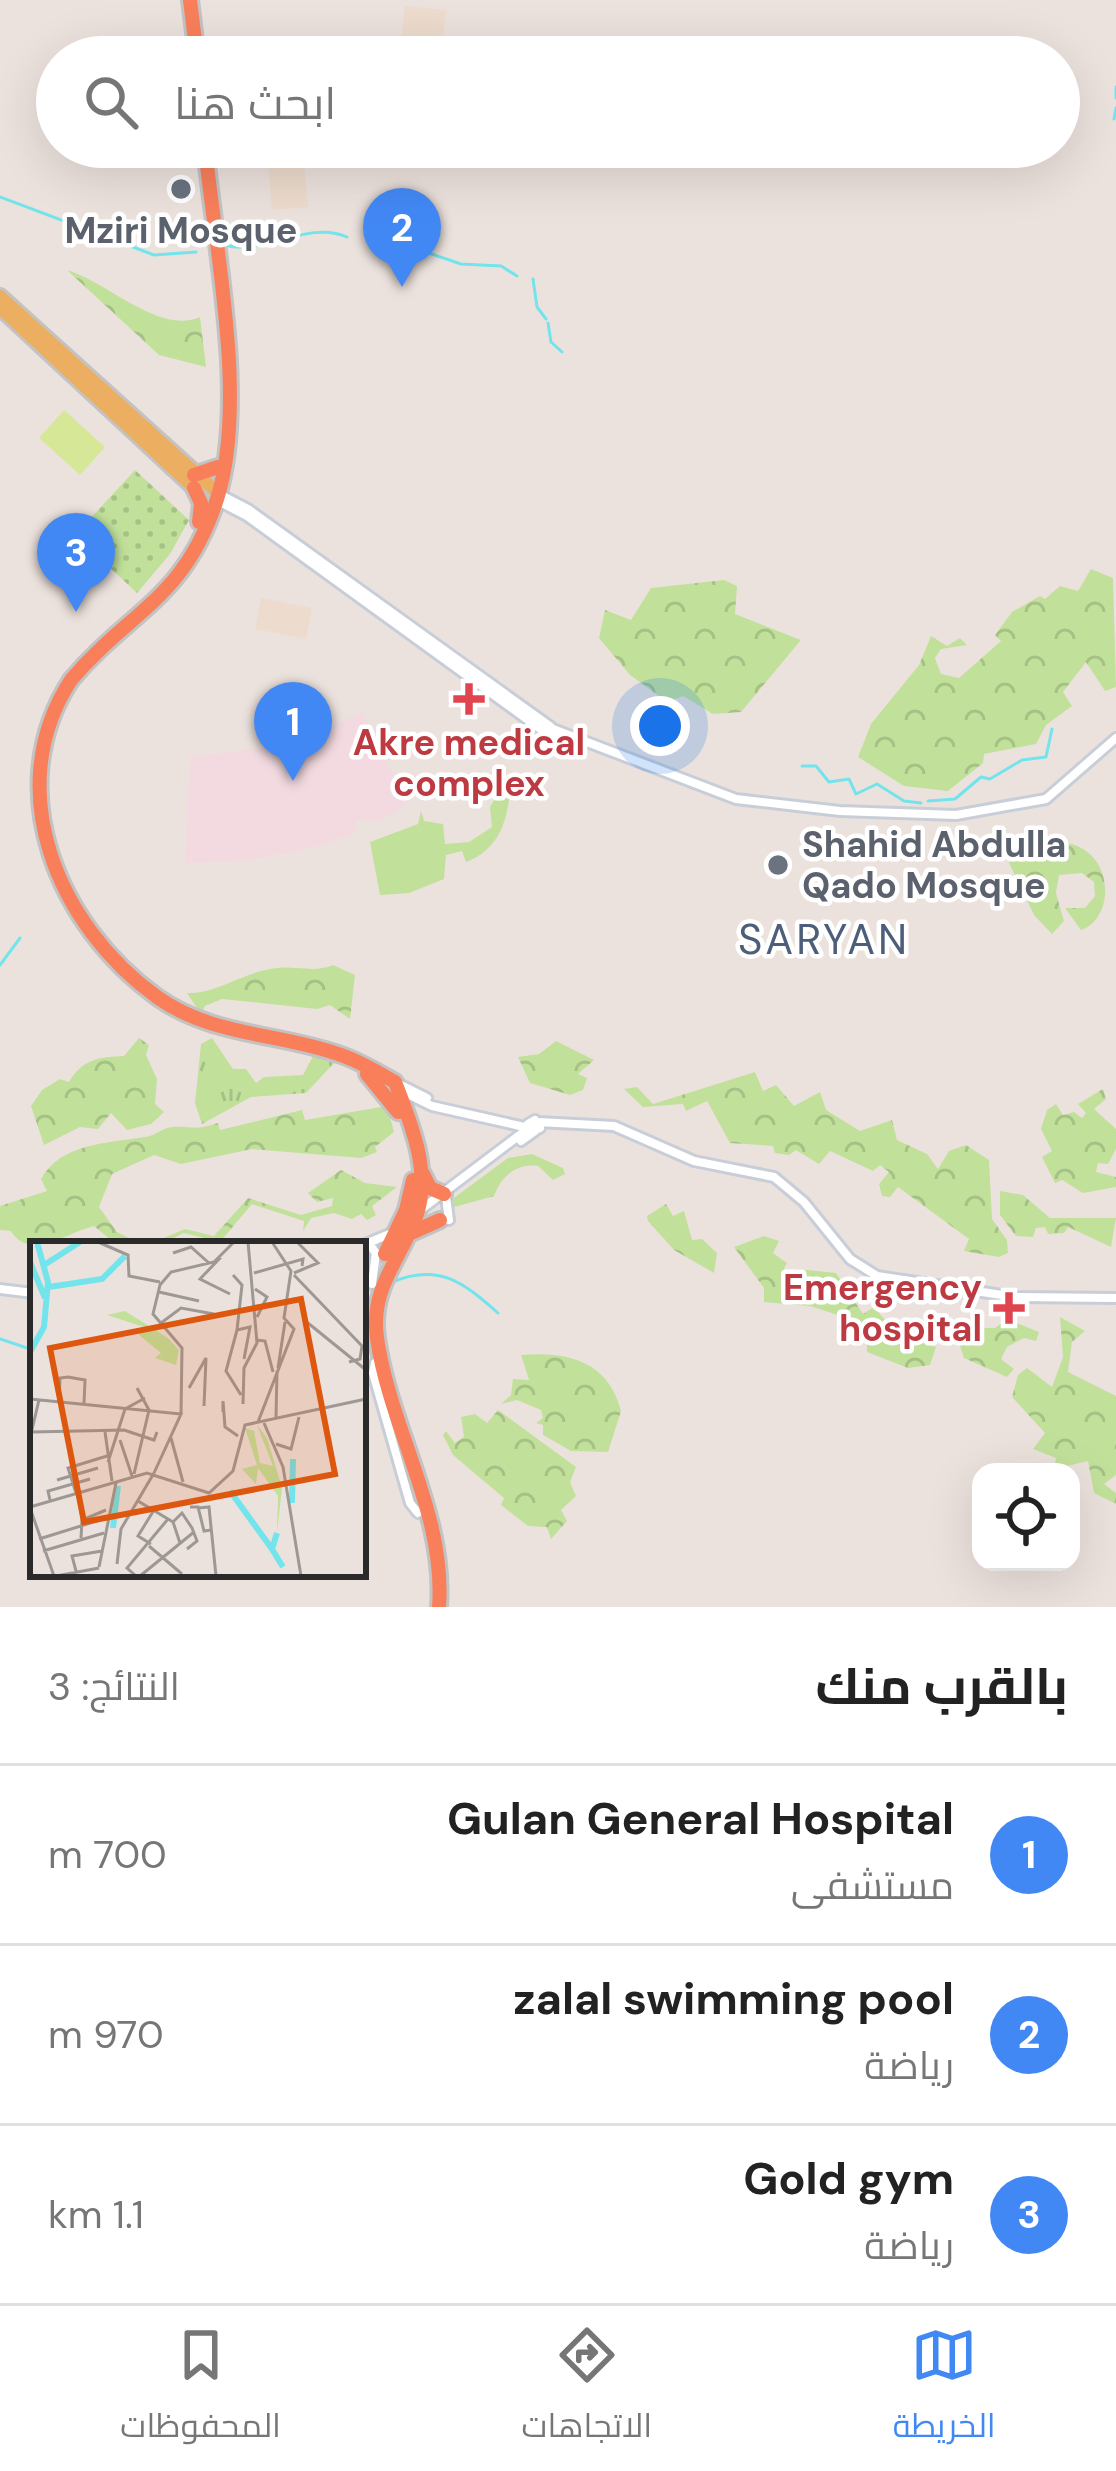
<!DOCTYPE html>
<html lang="ar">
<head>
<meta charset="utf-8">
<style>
	:root { --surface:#fff; --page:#f2f2f2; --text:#222; --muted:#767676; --line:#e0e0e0; --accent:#4288f4 }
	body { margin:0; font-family:"DM Sans",Cairo,sans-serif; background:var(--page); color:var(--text); direction:rtl }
	.controls { position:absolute; right:36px; bottom:36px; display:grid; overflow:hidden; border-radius:24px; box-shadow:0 12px 48px #0002 }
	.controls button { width:108px; height:108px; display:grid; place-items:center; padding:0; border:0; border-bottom:3px solid var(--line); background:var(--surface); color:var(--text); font:60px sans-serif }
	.you { position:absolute; left:660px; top:726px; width:42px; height:42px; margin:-30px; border:9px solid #fff; border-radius:50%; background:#1a73e8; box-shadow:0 0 0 18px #1a73e833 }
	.badge { display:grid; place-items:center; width:78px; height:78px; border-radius:50%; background:var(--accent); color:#fff; font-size:39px; font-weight:700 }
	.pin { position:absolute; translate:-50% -99px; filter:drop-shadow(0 3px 6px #0008) }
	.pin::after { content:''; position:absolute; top:63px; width:42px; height:36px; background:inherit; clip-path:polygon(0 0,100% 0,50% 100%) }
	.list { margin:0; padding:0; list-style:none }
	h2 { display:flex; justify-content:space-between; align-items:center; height:156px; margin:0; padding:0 48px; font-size:51px }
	h2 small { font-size:39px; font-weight:400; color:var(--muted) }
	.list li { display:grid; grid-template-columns:78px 1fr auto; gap:36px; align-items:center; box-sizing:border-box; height:180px; padding:0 48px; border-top:3px solid var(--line) }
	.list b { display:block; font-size:45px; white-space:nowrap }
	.list p { margin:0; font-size:39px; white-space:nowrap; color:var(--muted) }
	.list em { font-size:39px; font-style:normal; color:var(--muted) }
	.icon { flex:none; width:66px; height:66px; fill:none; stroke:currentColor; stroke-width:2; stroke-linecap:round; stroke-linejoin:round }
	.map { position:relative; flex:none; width:1116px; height:1607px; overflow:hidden; direction:ltr }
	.search { position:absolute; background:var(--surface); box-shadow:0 12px 48px #0002; left:36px; right:36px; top:36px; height:132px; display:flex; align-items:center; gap:30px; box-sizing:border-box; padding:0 42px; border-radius:66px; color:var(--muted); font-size:45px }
	.sheet { height:696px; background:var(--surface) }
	nav { display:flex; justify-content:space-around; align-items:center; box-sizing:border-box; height:168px; border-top:3px solid var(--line); background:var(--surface); font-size:33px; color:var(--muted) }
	nav a { display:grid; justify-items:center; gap:6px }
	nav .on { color:var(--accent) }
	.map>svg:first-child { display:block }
	.education { fill:#eddccd }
	.medical { fill:#f2dae0 }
	.grass { fill:url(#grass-tufts) }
	.forest { fill:url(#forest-crowns) }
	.park { fill:url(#park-dots) }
	.garden { fill:#c1e19b }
	.pitch { fill:#d6e897 }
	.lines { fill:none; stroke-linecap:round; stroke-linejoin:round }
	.stream { stroke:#73e4eb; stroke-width:3 }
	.minor-casing { stroke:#c8ced8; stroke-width:14 }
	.major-casing { stroke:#c3c3c3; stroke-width:18 }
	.highway-casing { stroke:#c3c3c3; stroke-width:20 }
	.minor { stroke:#fff; stroke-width:8 }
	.major { stroke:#ecaf62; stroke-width:12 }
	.highway { stroke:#f97f5b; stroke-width:14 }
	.worship-dot { fill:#6b7280; stroke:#fff; stroke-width:4.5 }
	.health-dot { fill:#e0444e; stroke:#fff; stroke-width:4.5 }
	.labels { text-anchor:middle; stroke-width:9; stroke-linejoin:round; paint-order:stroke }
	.worship-label { font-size:36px; font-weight:bold; fill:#5b616d; stroke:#fff }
	.health-label { font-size:36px; font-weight:bold; fill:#be3a42; stroke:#fff }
	.quarter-label { font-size:42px; letter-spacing:3px; fill:#4c5e7a; stroke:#fff }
	.inset-river { fill:none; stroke:#73e4eb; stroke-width:6 }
	.inset-road { fill:none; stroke:#9e9895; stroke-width:3 }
	.view { fill:#de570e; fill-opacity:0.15; stroke:#de570e; stroke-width:6 }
	.inset-edge { fill:none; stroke:#2a2a2a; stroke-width:6 }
</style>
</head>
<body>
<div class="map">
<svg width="1116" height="1607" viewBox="0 0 1116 1607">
	<defs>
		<pattern id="grass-tufts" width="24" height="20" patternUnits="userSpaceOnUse" patternTransform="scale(3)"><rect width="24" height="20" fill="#c1e19b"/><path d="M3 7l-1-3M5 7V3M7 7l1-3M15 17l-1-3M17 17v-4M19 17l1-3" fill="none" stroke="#a6c186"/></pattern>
		<pattern id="forest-crowns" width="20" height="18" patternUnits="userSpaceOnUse" patternTransform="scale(3)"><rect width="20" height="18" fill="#c1e19b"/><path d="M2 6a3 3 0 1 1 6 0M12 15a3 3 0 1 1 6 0" fill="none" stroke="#a6c186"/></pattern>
		<pattern id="park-dots" width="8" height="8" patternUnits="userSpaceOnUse" patternTransform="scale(3)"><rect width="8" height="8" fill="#c1e19b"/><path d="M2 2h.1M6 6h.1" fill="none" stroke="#a6c186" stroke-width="1.8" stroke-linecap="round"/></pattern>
	</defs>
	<rect width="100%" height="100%" fill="#ece2dd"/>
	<!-- education -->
	<path class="education" d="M405,6L446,10L442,46L401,42Z
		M304,161L308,207L272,210L268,163Z
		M261,598L312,608L306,639L255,629Z"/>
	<!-- medical -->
	<path class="medical" d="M362,711L407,804L380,821L357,820L355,834L304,850L243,861L185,863L190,757L292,744Z"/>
	<!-- grass -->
	<path class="grass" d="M212,1038L233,1069H246L256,1083L264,1077L303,1075L313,1056L334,1063L306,1093L251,1097L202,1124L195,1103L201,1044Z"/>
	<!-- forest -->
	<path class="forest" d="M67,270C108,282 159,335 200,317L206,367L159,355Z
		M1091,569L1113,578L1116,687L1105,691L1086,662L1063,692L1072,706L1046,725L1036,744L984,754L983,763L948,791L904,786L858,757L871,724L919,665L931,636L947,646L960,638L967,645L941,649L935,658L941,674L959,678L1001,641L995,635L1012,612L1040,596L1045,599L1060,586L1078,591Z
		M724,580L737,586L735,614L801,640L741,712L713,714L683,696L667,702L630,675L599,638L605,610L631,620L651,588Z
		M1061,842C1116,847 1116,919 1081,930L1065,908H1085L1095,896L1094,882L1082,873L1059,875L1056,893L1064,921L1052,934L1034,915L1009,863L1014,853H1049Z
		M333,965L355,975L350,1019L330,1005L317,1009L222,999L205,1006L201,1014L187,993C218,994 244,971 277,968C298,966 315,973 333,965Z
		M139,1038L149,1045L146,1055L157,1079L155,1104L164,1112L151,1124L127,1130L111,1113L98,1129L80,1127L44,1145L31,1106L42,1090L60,1079L69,1082C83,1058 101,1057 124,1056Z
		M556,1041L594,1060L578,1074L587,1078L583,1090L570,1095L530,1083L518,1057L539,1054Z
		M755,1072L763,1091L776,1085L794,1106L820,1092L826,1110L860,1131L892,1120L897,1140L927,1154L938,1169L949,1151L966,1145L989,1160L992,1219L1007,1240L1008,1253L999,1257L964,1251L969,1239L898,1187L890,1197L882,1196L879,1184L889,1172L880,1165L873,1171L830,1151L819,1164L796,1150L789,1155L775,1153L773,1146L730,1143L707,1101L686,1111L683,1104L643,1107L624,1089L637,1087L653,1104Z
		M1103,1089L1106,1099L1094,1109L1116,1129V1149L1108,1164L1098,1163L1096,1172L1116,1177V1187L1083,1193L1062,1180L1055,1183L1042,1157L1052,1151L1041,1129L1047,1110L1056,1104L1063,1115L1074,1112L1082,1118L1086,1113L1078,1104Z
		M387,1106L394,1132L375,1147L377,1152L361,1158L252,1149L181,1164L154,1155L112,1174L99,1207L117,1232L133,1240L161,1239L185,1229L214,1236L248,1198L301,1215L332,1206L333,1198L317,1202L308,1193L341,1170L365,1183L397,1187L372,1206L376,1215L367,1220L361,1214L352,1219L334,1213L311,1218L303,1231L304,1221L252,1204L220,1242L184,1233L161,1244H116L94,1226C67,1233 28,1261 11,1231L0,1230V1206L47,1191L41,1179C61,1143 108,1143 145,1137C155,1136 162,1128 172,1127C193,1126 194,1131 218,1123L220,1130L302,1110L305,1120Z
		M532,1154L563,1168L565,1174L553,1180L538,1166C516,1163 501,1177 494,1196L451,1208V1200L508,1158Z
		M1000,1191L1023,1195L1050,1218H1116L1111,1247L1068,1227L1064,1233L1048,1234L1045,1227L1036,1228L1033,1237L1016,1236L1000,1215Z
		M666,1204L673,1216L684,1211L692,1240L702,1239L717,1253L714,1273L674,1250L648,1221L647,1216Z
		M764,1236L779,1241L773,1253L787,1263L784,1268L789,1276L797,1269L836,1273L863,1314L874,1307L890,1326H872L810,1306L764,1302V1288L734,1247Z
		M1060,1317L1085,1331L1072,1342L1068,1372L1116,1396V1475L1104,1484L1116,1493V1504L1094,1493L1088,1461L1054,1469L1056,1458L1033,1449L1045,1433L1012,1397L1018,1375L1027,1368L1052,1387L1063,1357Z
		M1007,1319L1039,1332L1036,1341L1024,1338L1007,1347L1001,1359L1014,1369L1007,1377L964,1358L959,1343L980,1328H995Z
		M905,1336L936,1347L930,1365L908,1368L867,1352V1341Z
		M521,1355C568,1351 608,1361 621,1411L608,1452L571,1451L543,1435V1425L536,1423L543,1418L541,1410L517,1400L501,1404L511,1395L513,1379L529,1380Z
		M498,1410L576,1467L570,1482L576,1496L561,1510L567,1521L551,1539L547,1527L528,1526L501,1505L504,1498L453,1455L443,1435L446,1431L455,1443L464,1437L461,1417L475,1414L487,1423Z"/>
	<!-- park -->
	<path class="park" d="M135,470L189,520L170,554L137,593L75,535Z"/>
	<!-- garden -->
	<path class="garden" d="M510,785C509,819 499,850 466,862L462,851L446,855L444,879L409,893L380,895L370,842L418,824L421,811L424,821L443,824L445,844L469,842L492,827L490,807L502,787Z"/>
	<!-- pitch -->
	<path class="pitch" d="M64,410L105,447L80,475L39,438Z"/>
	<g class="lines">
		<!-- stream -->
		<path class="stream" d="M1116,87V98
			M1114,119L1116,108
			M0,197L154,255L196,252
			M376,235L461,264L501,266L517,276
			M223,244C257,258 308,219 347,237
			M533,279L537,307L546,319
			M548,323L551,342L562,352
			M802,766H816L829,782L849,779L856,794L877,784L904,801L921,803
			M928,801L955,799L981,777L990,779L1022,760L1046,757L1052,729
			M0,965L20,938
			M392,1282C438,1263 462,1281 498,1313
			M0,1339L33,1350"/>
		<defs>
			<path id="minor" d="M219,494L248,509L551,727
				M218,501L247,516L546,733
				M553,729L736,799L840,811L956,815L1046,799L1116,738
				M551,734L582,743
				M526,740L531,724
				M397,1083L427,1098
				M401,1091L432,1106L529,1128L419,1211
				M535,1120L540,1128L532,1131L528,1124Z
				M538,1122L614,1126L694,1161L774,1177L804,1202L850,1259L877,1276L1015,1297L1116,1298
				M521,1141L535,1131
				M446,1197L449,1220
				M369,1244L376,1253L372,1284
				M363,1245L392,1233
				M0,1289L33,1293
				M375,1363L373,1373L410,1503L418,1513"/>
			<path id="major" d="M0,296L219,494
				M0,308L197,491"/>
			<path id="highway" d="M190,0L197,57
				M205,147C215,249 248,402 217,499C185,599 129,611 71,680C0,789 58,926 157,997C211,1036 278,1033 338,1054C358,1060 377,1072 395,1082C411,1124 432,1172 416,1217C400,1261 370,1287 377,1338C390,1429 446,1514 439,1607
				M194,475L218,467
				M194,488L201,503L199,522
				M367,1074L398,1112
				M423,1174L430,1188L444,1194
				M411,1233L440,1220
				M385,1254L406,1210L413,1180"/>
		</defs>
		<!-- minor casing -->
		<use href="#minor" class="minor-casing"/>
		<!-- major casing -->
		<use href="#major" class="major-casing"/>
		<!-- highway casing -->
		<use href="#highway" class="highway-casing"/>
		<!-- minor -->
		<use href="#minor" class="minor"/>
		<!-- major -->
		<use href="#major" class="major"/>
		<!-- highway -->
		<use href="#highway" class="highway"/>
	</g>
	<!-- markers -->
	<g class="worship-dot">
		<circle cx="181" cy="189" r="12"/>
		<circle cx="778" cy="865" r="12"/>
	</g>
	<g class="health-dot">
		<path d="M463 681h12v12h12v12h-12v12h-12v-12h-12v-12h12z"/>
		<path d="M1003 1290h12v12h12v12h-12v12h-12v-12h-12v-12h12z"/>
	</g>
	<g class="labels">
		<!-- worship labels -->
		<g class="worship-label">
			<text x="181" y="243">Mziri Mosque</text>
			<text x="802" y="857" text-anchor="start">Shahid Abdulla<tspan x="802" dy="41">Qado Mosque</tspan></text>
		</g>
		<!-- health labels -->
		<g class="health-label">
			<text x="469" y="755">Akre medical<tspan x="469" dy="41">complex</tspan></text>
			<text x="982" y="1300" text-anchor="end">Emergency<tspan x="982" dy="41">hospital</tspan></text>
		</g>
		<!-- quarter labels -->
		<g class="quarter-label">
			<text x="824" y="954">SARYAN</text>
		</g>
	</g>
	<!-- overview -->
	<g transform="translate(30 1241)">
		<rect width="336" height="336" fill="#ece2dd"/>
		<path d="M95,70L138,97L149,109L146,124L125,117L131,112L109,94L114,86L77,74ZM227,184L237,197L252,247L247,292L248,255L228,227L226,243L212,228L227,224L215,187L224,190L230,222L243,225Z" fill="#c1e19b"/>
		<path class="inset-river" d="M0,21L15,57M14,24L50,1M19,46L72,38L95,15M0,111L14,86L18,41L7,1M200,250L242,308M262,262L263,218M83,287L88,245M247,292L242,308L253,326"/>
		<path class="inset-road" d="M68,1L98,14L99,35L130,41M143,12L161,6L180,23M191,16L170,38L200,53M224,32L273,18L272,25M264,32L288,22L267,1M203,34L212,44L207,89M264,34L332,105L330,118L319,121M225,48L237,56L227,76M129,51L169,60M273,78L336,129M131,82L151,67L184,73M207,89L196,130L211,154M207,89L220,86L214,118M227,99L235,100L243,131M248,127L255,81M159,147L176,117L174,165M0,158L151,173L124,232M29,161L30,137L38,136L55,139L54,163M213,163L214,127L227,102L218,1M193,171V160L195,186L208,195M151,173L152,107L123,73L130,44L141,31L184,21L204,1M246,176L247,130M228,181L264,88L254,77L261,30L242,1M234,182L253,226L271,335M2,191L94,189L124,199L127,191M75,191L82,240M0,197L9,159M141,197L153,241M90,199L102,235M246,203L261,208L269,176M78,221L95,168L115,157M104,233L119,169L107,147M27,239L68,227M46,252L38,227L77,215M20,259L18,250L60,238M108,260L143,281L150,302M0,266L117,232L179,252L203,230L215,184L336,158M160,266H168L174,290L181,289M0,267L24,335M168,267L179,266L186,335M143,281L152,272L162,287L167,300L157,308M51,297L52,279L76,269M9,298L70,279M121,303L108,295L124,269M119,305L152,333M13,310L74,292M87,323L91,288L124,232M69,326L86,242M46,330L42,315L72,310M26,335L69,327M106,335L97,327L138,278M110,335L164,291"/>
		<path class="view" d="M271,58L305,233L54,281L20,107Z"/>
		<rect width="336" height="336" class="inset-edge"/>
	</g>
</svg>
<div class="controls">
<button><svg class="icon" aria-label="locate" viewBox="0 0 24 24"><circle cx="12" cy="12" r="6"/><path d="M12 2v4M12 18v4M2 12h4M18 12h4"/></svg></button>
</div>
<div class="you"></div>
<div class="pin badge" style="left:293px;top:781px">1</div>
<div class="pin badge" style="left:402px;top:287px">2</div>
<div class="pin badge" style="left:76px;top:612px">3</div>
<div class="search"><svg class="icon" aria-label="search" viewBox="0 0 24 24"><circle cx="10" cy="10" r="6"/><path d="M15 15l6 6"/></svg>ابحث هنا</div>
</div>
<section class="sheet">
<h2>بالقرب منك<small>النتائج: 3</small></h2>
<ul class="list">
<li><span class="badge">1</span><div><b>Gulan General Hospital</b><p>مستشفى</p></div><em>700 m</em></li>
<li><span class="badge">2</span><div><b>zalal swimming pool</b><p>رياضة</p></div><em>970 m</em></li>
<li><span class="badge">3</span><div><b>Gold gym</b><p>رياضة</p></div><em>1.1 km</em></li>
</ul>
</section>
<nav>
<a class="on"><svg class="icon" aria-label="map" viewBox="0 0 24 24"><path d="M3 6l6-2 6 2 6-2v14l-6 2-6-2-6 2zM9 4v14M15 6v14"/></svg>الخريطة</a>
<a><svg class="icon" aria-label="directions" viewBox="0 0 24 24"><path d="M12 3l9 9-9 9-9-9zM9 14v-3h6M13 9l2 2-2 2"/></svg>الاتجاهات</a>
<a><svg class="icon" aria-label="saved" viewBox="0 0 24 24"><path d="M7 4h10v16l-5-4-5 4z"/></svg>المحفوظات</a>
</nav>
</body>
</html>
